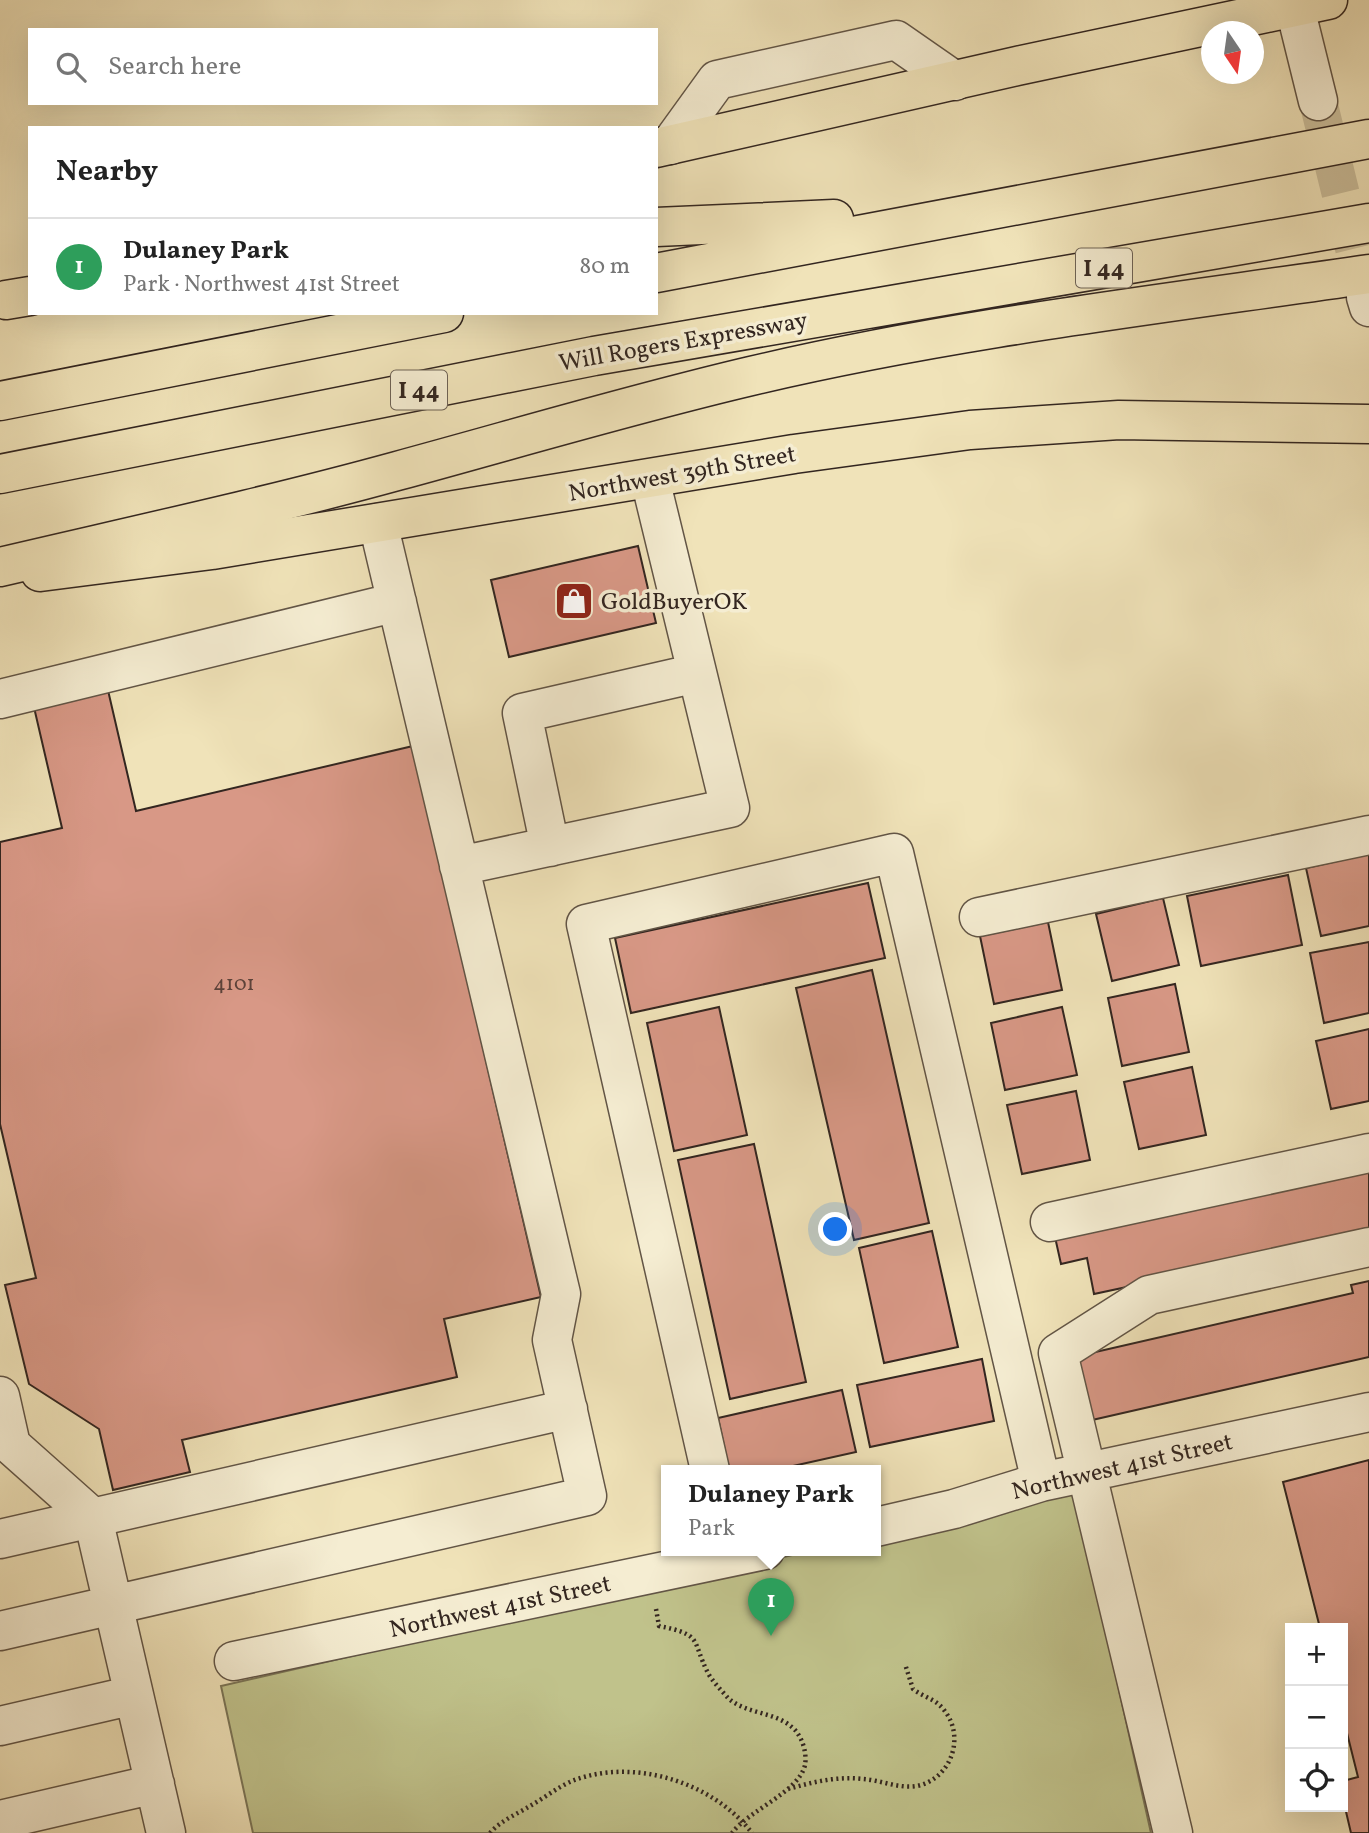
<!DOCTYPE html>
<html lang="en">
<head>
<meta charset="utf-8">
<style>
	:root { --surface:#fff; --page:#f6f6f6; --text:#222; --muted:#767676; --line:#e0e0e0; --accent:#b45309 }
	body { margin:0; font-family:Vollkorn,serif; background:var(--page); color:var(--text) }
	.controls { position:absolute; right:21px; bottom:21px; display:grid; overflow:hidden; border-radius:0px; box-shadow:0 7px 28px #0002 }
	.controls button { width:63px; height:63px; display:grid; place-items:center; padding:0; border:0; border-bottom:2px solid var(--line); background:var(--surface); color:var(--text); font:35px sans-serif }
	.compass { position:absolute; left:1201px; top:21px; width:63px; height:63px; border-radius:50%; background:var(--surface); box-shadow:0 7px 28px #0002; rotate:167deg }
	.you { position:absolute; left:836px; top:1230px; width:24px; height:24px; margin:-18px; border:5px solid #fff; border-radius:50%; background:#1a73e8; box-shadow:0 0 0 10px #1a73e833 }
	.badge { display:grid; place-items:center; width:46px; height:46px; border-radius:50%; background:var(--accent); color:#fff; font-size:23px; font-weight:700 }
	.pin { position:absolute; translate:-50% -58px; filter:drop-shadow(0 2px 4px #0008) }
	.pin::after { content:''; position:absolute; top:37px; width:24px; height:21px; background:inherit; clip-path:polygon(0 0,100% 0,50% 100%) }
	.popup { position:absolute; left:661px; top:1465px; width:220px; height:91px; box-sizing:border-box; display:grid; place-content:center; border-radius:0px; background:var(--surface); filter:drop-shadow(0 2px 5px #0005); font-size:23px; white-space:nowrap; color:var(--muted) }
	.popup b { font-size:26px; color:var(--text) }
	.popup::after { content:''; position:absolute; left:50%; top:100%; margin-left:-14px; border:14px solid transparent; border-top-color:var(--surface) }
	.list { margin:0; padding:0; list-style:none }
	h2 { display:flex; justify-content:space-between; align-items:center; height:91px; margin:0; padding:0 28px; font-size:30px }
	h2 small { font-size:23px; font-weight:400; color:var(--muted) }
	.list li { display:grid; grid-template-columns:46px 1fr auto; gap:21px; align-items:center; box-sizing:border-box; height:98px; padding:0 28px; border-top:2px solid var(--line) }
	.list b { display:block; font-size:26px; white-space:nowrap }
	.list p { margin:0; font-size:23px; white-space:nowrap; color:var(--muted) }
	.list em { font-size:23px; font-style:normal; color:var(--muted) }
	.icon { flex:none; width:38px; height:38px; fill:none; stroke:currentColor; stroke-width:2; stroke-linecap:round; stroke-linejoin:round }
	.map { position:relative; flex:none; width:1369px; height:1833px; overflow:hidden }
	.search { position:absolute; background:var(--surface); box-shadow:0 7px 28px #0002; left:28px; top:28px; width:630px; height:77px; display:flex; align-items:center; gap:18px; box-sizing:border-box; padding:0 24px; border-radius:0px; color:var(--muted); font-size:26px }
	.panel { position:absolute; background:var(--surface); box-shadow:0 7px 28px #0002; left:28px; top:126px; width:630px; height:189px; border-radius:0px }
	.map>svg:first-child { display:block }
	.green { fill:#c0c28b; stroke:#7a7456; stroke-width:2 }
	.building { fill:#d89886; stroke:#332620; stroke-width:2 }
	.lines { fill:none; stroke-linecap:round; stroke-linejoin:round }
	.minor-tunnel { stroke:#cabd9a; stroke-width:38; stroke-dasharray:38 19; stroke-linecap:butt }
	.minor-casing { stroke:#625546; stroke-width:41 }
	.major-casing { stroke:#332620; stroke-width:41 }
	.highway-casing { stroke:#332620; stroke-width:41 }
	.path { stroke:#332620; stroke-width:4.5; stroke-dasharray:2 3.5; stroke-linecap:butt }
	.minor { stroke:#f5edd2; stroke-width:38 }
	.major { stroke:#f0e3b9; stroke-width:38 }
	.highway { stroke:#f0e3b9; stroke-width:38 }
	.labels { text-anchor:middle; stroke-width:7; stroke-linejoin:round; paint-order:stroke }
	.number-label { font-size:21px; fill:#5c423a }
	.shield { fill:#f5edd2; stroke:#6d6255; stroke-width:2 }
	.shield-label { font-size:23px; font-weight:bold; fill:#332620 }
	.street-label { font-size:24px; fill:#332620; stroke:#f5edd2 }
	.poi-label { font-size:24px; fill:#332620; stroke:#f5edd2; text-anchor:start }
</style>
</head>
<body>
<div class="map">
<svg width="1369" height="1833" viewBox="0 0 1369 1833">
	<rect width="100%" height="100%" fill="#f0e3b9"/>
	<filter id="stains"><feTurbulence type="fractalNoise" baseFrequency=".00286" numOctaves="4"/><feColorMatrix values="0 0 0 0 .2 0 0 0 0 .09 0 0 0 0 .02 0 0 0 .5 -.17"/></filter>
	<radialGradient id="worn" r=".72"><stop offset=".6" stop-color="#630" stop-opacity="0"/><stop offset="1" stop-color="#630" stop-opacity=".3"/></radialGradient>
	<!-- green -->
	<path class="green" d="M1075,1493L1151,1833H253L221,1686L814,1550H876V1537Z"/>
	<!-- building -->
	<path class="building" d="M638,546L656,623L509,657L491,580Z
		M107,686L136,811L413,746L541,1297L444,1319L457,1377L182,1440L190,1472L113,1490L99,1429L29,1384L5,1285L36,1278L0,1124V842L62,828L33,703Z
		M1369,854V926L1321,936L1306,868Z
		M1288,875L1302,945L1201,966L1187,896Z
		M868,883L885,958L631,1013L615,938Z
		M1163,898L1179,965L1112,981L1096,914Z
		M1048,922L1062,990L994,1004L980,936Z
		M1369,942V1013L1324,1023L1310,953Z
		M872,970L929,1223L854,1240L796,988Z
		M1175,984L1189,1052L1122,1066L1108,998Z
		M719,1007L747,1135L674,1151L647,1023Z
		M1062,1007L1077,1075L1005,1090L991,1023Z
		M1369,1029V1101L1331,1109L1316,1041Z
		M1192,1067L1206,1135L1139,1149L1124,1082Z
		M1076,1091L1090,1160L1022,1174L1007,1105Z
		M754,1144L806,1382L730,1399L678,1160Z
		M1369,1166V1235L1094,1294L1087,1258L1061,1264L1055,1237Z
		M932,1231L958,1347L884,1363L859,1248Z
		M1369,1281V1357L1079,1423L1065,1359L1353,1293L1351,1285Z
		M982,1359L994,1421L870,1447L857,1385Z
		M842,1390L856,1452L775,1470H729L718,1418Z
		M1369,1460V1833H1351L1343,1799V1781L1358,1777L1343,1717V1628H1320L1283,1482Z"/>
	<g class="lines">
		<!-- minor-tunnel -->
		<path class="minor-tunnel" d="M1318,101L1366,297"/>
		<defs>
			<path id="minor" d="M1293,0L1318,101
				M670,145L717,80L896,40L955,81
				M1366,297L1369,307
				M0,699L397,602
				M550,847L522,713L697,673
				M459,866L730,808L650,479
				M979,917L1369,835
				M1050,1222L1369,1153
				M0,1396L11,1445L93,1518L166,1833
				M710,1470L586,924L894,853L1041,1482
				M876,1527L954,1509L1041,1482L1369,1412
				M0,1539L568,1409
				M0,1631L587,1496L552,1340L561,1294L378,523
				M234,1661L765,1550
				M0,1726L134,1695
				M0,1820L155,1784
				M1173,1833L1058,1353L1149,1295L1369,1247"/>
			<path id="major" d="M656,148L1017,66L1328,0
				M40,572L212,550L794,454L970,430L1119,420L1369,424"/>
			<path id="highway" d="M656,227L834,219
				M656,273L1369,139
				M6,300L30,296
				M0,401L444,313
				M0,474L594,356L1369,223
				M0,567C132,536 266,507 397,471C515,439 632,404 751,376C954,328 1163,304 1369,274"/>
		</defs>
		<!-- minor casing -->
		<use href="#minor" class="minor-casing"/>
		<!-- major casing -->
		<use href="#major" class="major-casing"/>
		<!-- highway casing -->
		<use href="#highway" class="highway-casing"/>
		<!-- path -->
		<path class="path" d="M656,1609L659,1626C704,1635 691,1640 708,1673C712,1681 722,1691 728,1698C747,1715 777,1711 795,1730C803,1739 807,1754 805,1765C799,1792 749,1810 732,1833
			M788,1789C813,1782 837,1776 863,1779C880,1780 899,1789 917,1786C951,1779 966,1737 944,1710C936,1699 923,1697 913,1689L905,1664
			M490,1833C500,1821 517,1814 530,1806C544,1798 558,1787 572,1781C633,1757 713,1782 752,1833"/>
		<!-- minor -->
		<use href="#minor" class="minor"/>
		<!-- major -->
		<use href="#major" class="major"/>
		<!-- highway -->
		<use href="#highway" class="highway"/>
	</g>
	<!-- icons -->
	<defs>
		<symbol id="shop-square" viewBox="-11 -11 22 22"><rect x="-9" y="-9" width="18" height="18" rx="4" fill="#8f2418" stroke="#f5edd2"/><path d="M-5-2.5h2.3a2.7 3.5 0 0 1 5.4 0H5L5.5 6h-11ZM-1.5-2.5h3a1.5 2.3 0 0 0-3 0Z" fill="#fff"/></symbol>
	</defs>
	<g fill-rule="evenodd">
		<use href="#shop-square" x="552" y="579" width="44" height="44"/>
	</g>
	<g class="labels">
		<!-- number labels -->
		<g class="number-label">
			<text x="234" y="990">4101</text>
		</g>
		<!-- shield labels -->
		<g class="shield">
			<rect x="1076" y="248.5" width="56" height="39" rx="5"/>
			<rect x="391" y="370.5" width="56" height="39" rx="5"/>
		</g>
		<g class="shield-label">
			<text x="1104" y="276">I 44</text>
			<text x="419" y="398">I 44</text>
		</g>
		<!-- street labels -->
		<g class="street-label">
			<text transform="translate(683 341) rotate(-10)" y="8">Will Rogers Expressway</text>
			<text transform="translate(682 473) rotate(-10)" y="8">Northwest 39th Street</text>
			<text transform="translate(1122 1466) rotate(-13)" y="8">Northwest 41st Street</text>
			<text transform="translate(500 1606) rotate(-12)" y="8">Northwest 41st Street</text>
		</g>
		<!-- poi labels -->
		<g class="poi-label">
			<text x="601" y="609">GoldBuyerOK</text>
		</g>
	</g>
	<rect width="100%" height="100%" filter="url(#stains)"/>
	<rect width="100%" height="100%" fill="url(#worn)"/>
</svg>
<div class="controls">
<button>+</button>
<button>−</button>
<button><svg class="icon" aria-label="locate" viewBox="0 0 24 24"><circle cx="12" cy="12" r="6"/><path d="M12 2v4M12 18v4M2 12h4M18 12h4"/></svg></button>
</div>
<svg class="compass" viewBox="-18 -18 36 36"><path d="M0-13l5 13h-10z" fill="#e53935"/><path d="M0 13l5-13h-10z" fill="#767676"/></svg>
<div class="you"></div>
<div class="pin badge" style="left:771px;top:1636px;background:#2e9e5b">1</div>
<div class="popup"><b>Dulaney Park</b>Park</div>
<div class="search"><svg class="icon" aria-label="search" viewBox="0 0 24 24"><circle cx="10" cy="10" r="6"/><path d="M15 15l6 6"/></svg>Search here</div>
<section class="panel">
<h2>Nearby<small></small></h2>
<ul class="list">
<li><span class="badge" style="background:#2e9e5b">1</span><div><b>Dulaney Park</b><p>Park · Northwest 41st Street</p></div><em>80 m</em></li>
</ul>
</section>
</div>
</body>
</html>
